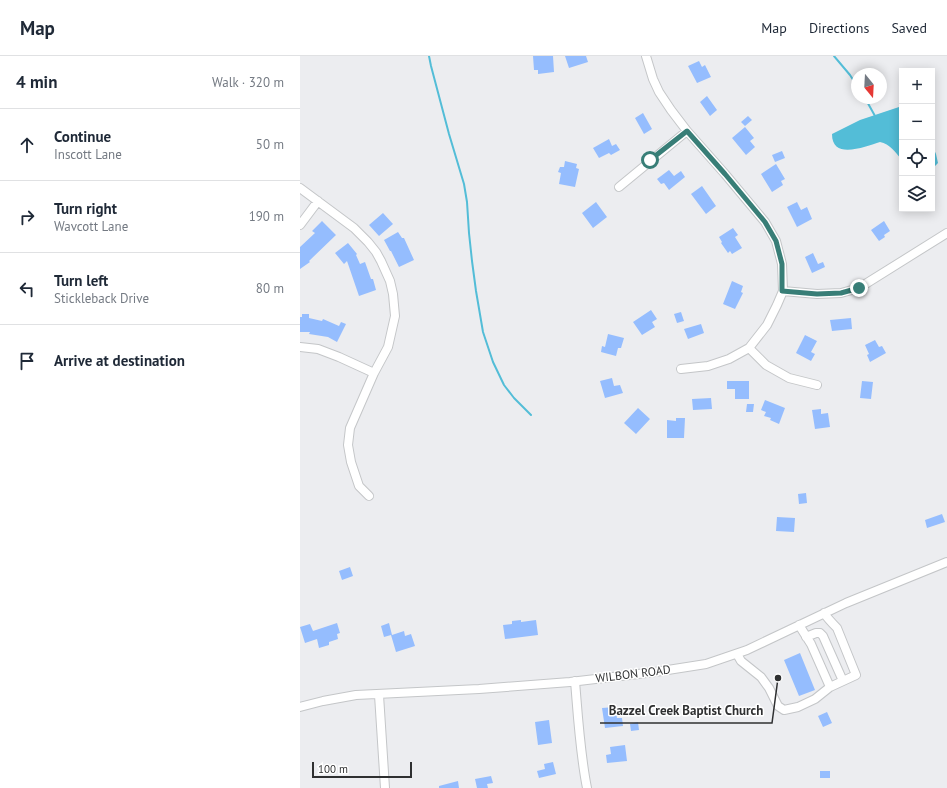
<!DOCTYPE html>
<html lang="en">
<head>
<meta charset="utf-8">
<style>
	:root { --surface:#fff; --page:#f6f6f7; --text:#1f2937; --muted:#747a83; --line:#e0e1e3 }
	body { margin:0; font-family:"PT Sans",sans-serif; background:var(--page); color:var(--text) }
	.controls { position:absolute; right:12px; top:12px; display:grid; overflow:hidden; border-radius:0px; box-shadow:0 2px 10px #0003 }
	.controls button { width:36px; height:36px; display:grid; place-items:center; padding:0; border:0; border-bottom:1px solid var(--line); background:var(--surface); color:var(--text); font:20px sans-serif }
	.compass { position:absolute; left:551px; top:12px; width:36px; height:36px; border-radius:50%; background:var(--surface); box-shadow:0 2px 10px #0003; rotate:162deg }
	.scale { position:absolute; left:12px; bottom:10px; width:100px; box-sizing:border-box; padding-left:4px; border:2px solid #2f3031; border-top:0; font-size:11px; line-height:14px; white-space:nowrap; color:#2f3031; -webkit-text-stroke:3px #fff; paint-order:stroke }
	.stop { position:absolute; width:12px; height:12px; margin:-9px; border:3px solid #387e77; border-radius:50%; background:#fff }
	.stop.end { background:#387e77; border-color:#fff; box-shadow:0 1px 4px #0008 }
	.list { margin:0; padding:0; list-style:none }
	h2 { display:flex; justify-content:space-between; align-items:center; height:52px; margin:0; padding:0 16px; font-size:17px }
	h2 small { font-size:13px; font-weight:400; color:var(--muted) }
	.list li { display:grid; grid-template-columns:26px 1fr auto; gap:12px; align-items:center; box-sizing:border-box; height:72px; padding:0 16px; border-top:1px solid var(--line) }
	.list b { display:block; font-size:15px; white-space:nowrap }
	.list p { margin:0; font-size:13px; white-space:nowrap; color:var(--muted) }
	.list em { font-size:13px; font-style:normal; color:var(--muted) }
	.icon { flex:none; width:22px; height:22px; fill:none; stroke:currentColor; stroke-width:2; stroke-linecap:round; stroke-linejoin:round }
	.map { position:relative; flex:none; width:647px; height:732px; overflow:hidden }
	header { display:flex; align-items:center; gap:24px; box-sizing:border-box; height:56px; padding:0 20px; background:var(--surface); border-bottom:1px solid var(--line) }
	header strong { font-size:19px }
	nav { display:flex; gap:22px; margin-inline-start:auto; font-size:14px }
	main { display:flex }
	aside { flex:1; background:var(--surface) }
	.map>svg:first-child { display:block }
	.water { fill:#53bdd7 }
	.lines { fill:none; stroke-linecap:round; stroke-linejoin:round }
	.stream { stroke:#53bdd7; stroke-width:2 }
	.building { fill:#95bdfe }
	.minor-casing { stroke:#c4c6c8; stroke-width:10 }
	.minor { stroke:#fff; stroke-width:8 }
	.route { stroke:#387e77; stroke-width:5 }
	.labels { text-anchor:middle; stroke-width:3; stroke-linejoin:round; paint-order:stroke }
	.street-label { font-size:12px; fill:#2f3031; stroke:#fff }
	.leader { fill:none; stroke:#2f3031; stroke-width:1.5 }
	.callout-dot { fill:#2f3031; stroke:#fff; stroke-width:1.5 }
	.callout-label { font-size:13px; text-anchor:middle; font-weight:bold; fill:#2f3031; stroke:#fff; stroke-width:3; stroke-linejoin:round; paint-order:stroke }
</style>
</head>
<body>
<header>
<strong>Map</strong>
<nav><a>Map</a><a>Directions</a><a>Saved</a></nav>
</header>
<main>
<aside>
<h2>4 min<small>Walk · 320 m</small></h2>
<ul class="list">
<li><svg class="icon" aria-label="ahead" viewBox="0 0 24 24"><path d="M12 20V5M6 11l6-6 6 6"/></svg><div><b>Continue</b><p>Inscott Lane</p></div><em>50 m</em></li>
<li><svg class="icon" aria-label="right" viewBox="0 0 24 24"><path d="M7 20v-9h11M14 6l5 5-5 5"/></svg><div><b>Turn right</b><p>Wavcott Lane</p></div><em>190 m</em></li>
<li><svg class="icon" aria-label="left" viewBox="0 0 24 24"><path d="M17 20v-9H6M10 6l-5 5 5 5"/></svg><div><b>Turn left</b><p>Stickleback Drive</p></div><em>80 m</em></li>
<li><svg class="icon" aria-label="arrive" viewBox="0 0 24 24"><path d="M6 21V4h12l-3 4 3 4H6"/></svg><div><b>Arrive at destination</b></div></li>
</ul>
</aside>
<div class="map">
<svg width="647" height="732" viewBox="0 0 647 732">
	<rect width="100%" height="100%" fill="#ecedf0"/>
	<!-- water -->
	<path class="water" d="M602,50V104C595,96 590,88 580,86C566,90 532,105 532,78L560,64Z
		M632,89L636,98L638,107L632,113Z"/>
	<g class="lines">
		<!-- stream -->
		<path class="stream" d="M129,0L131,10L149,78L164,128L167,146L169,177L172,205L176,235L183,276L193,306L204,329L214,342L231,359
			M534,0L550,19L557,30
			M565,42L575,60"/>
	</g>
	<!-- building -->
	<path class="building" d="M233,0H253L254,16L238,18V14H234Z
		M265,0H286L288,6L269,12Z
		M399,5L402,11L405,9L411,21L397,27L388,10Z
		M407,40L417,54L410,60L400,46Z
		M343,57L352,73L344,78L335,62Z
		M448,60L452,64L445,70L441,66Z
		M445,71L454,82L450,85L455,91L446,99L432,82Z
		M309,83L312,90L316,88L320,94L311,99L309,97L299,102L293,92Z
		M482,95L485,102L475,106L472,99Z
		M265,105L277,108L276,112L279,113L275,131L259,128L261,117L258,116L260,111H264Z
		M476,108L485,123L481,125L483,129L472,136L461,118Z
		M369,114L374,120L381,115L385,121L369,134L364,127L361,128L357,123Z
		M402,130L416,150L406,158L391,138Z
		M296,146L307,161L293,172L282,157Z
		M497,146L501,154L507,151L512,163L497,171L487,151Z
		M83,157L93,168L79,180L69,169Z
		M22,165L36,179L9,205L10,206L0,213V191L15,177L12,175Z
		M584,165L590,175L584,179L585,181L579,185L571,174Z
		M433,172L438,179L435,181L442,192L432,198L430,195L428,197L421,187L422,186L419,181Z
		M98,176L102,182H104L114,204L99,211L91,195H90L84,184Z
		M48,187L57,198L56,199L60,208L65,206L71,223H73L76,234L59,240L47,205L44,208L35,197Z
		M513,197L518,208L523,206L525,211L512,217L505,201Z
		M432,225L443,230L441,236L443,237L435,253L423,248Z
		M351,254L357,263L352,266L355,271L342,279L333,266Z
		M381,256L384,265L377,267L374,258Z
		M2,258H9V262L22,265L23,263L39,270L41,266L46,268L37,286L28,281L9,278L10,276H0V261H2Z
		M551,262L552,273L532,275L530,264Z
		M401,268L404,277L388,283L384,273Z
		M308,278L324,282L321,292H318L316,300L301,296L302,290L305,291Z
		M505,279L517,285L511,296L515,298L511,305L496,297Z
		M575,284L579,291L582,290L586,297L570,306L567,299L569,298L565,289Z
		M312,322L314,330L320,329L323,337L305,342L300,325Z
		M427,325H449V343H435V333H427Z
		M562,325L573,326L571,343L560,342Z
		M411,342L412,353L393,354L392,343Z
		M465,344L485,352L479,368L470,364L471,362L464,360L466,356L461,354Z
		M447,348H454L453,356H446Z
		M338,352L350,363L336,378L324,367Z
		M521,353V358L528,357L530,371L515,373L512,354Z
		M376,362H385L384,382H367V364L376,365Z
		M506,437L507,447L499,448L498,438Z
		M642,458L645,466L627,472L625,464Z
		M477,461L495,462L494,476L476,475Z
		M50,511L53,520L42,524L39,515Z
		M221,564V566L236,564L238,579L205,583L203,569L212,568V565Z
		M37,567L40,577L37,578L38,583L29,586V589L19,592L17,583L5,587L0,571L10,568L13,575Z
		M89,567L92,579L104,575L105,580L111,578L115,590L96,596L91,579L84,581L81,570Z
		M500,597L515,634L499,640L484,604Z
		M315,651L317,662H322L323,670L305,672L302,652Z
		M527,656L532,667L523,671L518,660Z
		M249,664L252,687L238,689L235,666Z
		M338,666L339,674L331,675L330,668Z
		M325,689L327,705L307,707L306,699L311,698L310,691Z
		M253,706L256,718L239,722L237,715L245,713L244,708Z
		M520,715H530V722H520Z
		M191,720L193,727L187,728L188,732H177L175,723Z
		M158,725L159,732H139V730Z"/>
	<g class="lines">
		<defs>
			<path id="minor" d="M346,0L353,23L359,36L371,54L387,75L425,118L465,166L476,185L482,208L483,235L477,249L467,269L449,292L429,303L408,310L381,313
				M319,131L387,75
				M0,132L54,172L68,186L76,196L81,205L90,225L93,238L95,260L88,291L74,317L50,372L48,389L51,406L59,430L69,440
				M0,169L18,145
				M483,235L517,238L541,237L559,232L647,177
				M0,291L18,293L39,301L74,317
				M449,292L466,309L489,322L517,329
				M499,569L511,588L530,631
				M506,581L516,577H520L523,580L543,625
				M437,598L441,605L461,621L469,632L478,650L484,654L498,651L515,643L530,631L556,619L537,572C532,567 528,563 524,557
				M275,625C278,661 280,697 287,732
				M79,639L85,732
				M0,651L23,645L56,639L179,633L270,626L355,616L406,608L447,594L546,547L647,506"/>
		</defs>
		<!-- minor casing -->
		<use href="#minor" class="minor-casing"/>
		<!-- minor -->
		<use href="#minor" class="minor"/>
	</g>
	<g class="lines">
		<!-- route -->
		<path class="route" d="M350,104L387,75L425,118L465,166L476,185L482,208V235L517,238L541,237L559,232"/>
	</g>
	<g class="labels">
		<!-- street labels -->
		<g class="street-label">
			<text transform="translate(333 618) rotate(-7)" y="4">WILBON ROAD</text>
		</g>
	</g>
	<!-- callouts -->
	<path class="leader" d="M478 622L472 667H300"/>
	<circle class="callout-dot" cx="478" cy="622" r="4"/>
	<g class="callout-label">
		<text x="386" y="659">Bazzel Creek Baptist Church</text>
	</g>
</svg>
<div class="controls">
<button>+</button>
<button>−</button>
<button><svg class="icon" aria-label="locate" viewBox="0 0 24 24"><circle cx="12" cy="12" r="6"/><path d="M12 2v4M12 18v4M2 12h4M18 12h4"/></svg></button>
<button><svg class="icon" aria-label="layers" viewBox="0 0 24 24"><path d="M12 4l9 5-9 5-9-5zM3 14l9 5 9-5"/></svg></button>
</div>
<svg class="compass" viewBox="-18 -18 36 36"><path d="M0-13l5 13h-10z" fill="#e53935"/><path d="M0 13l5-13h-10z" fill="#747a83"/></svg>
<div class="scale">100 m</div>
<div class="stop" style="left:350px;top:104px"></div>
<div class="stop end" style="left:559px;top:232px"></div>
</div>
</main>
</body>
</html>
